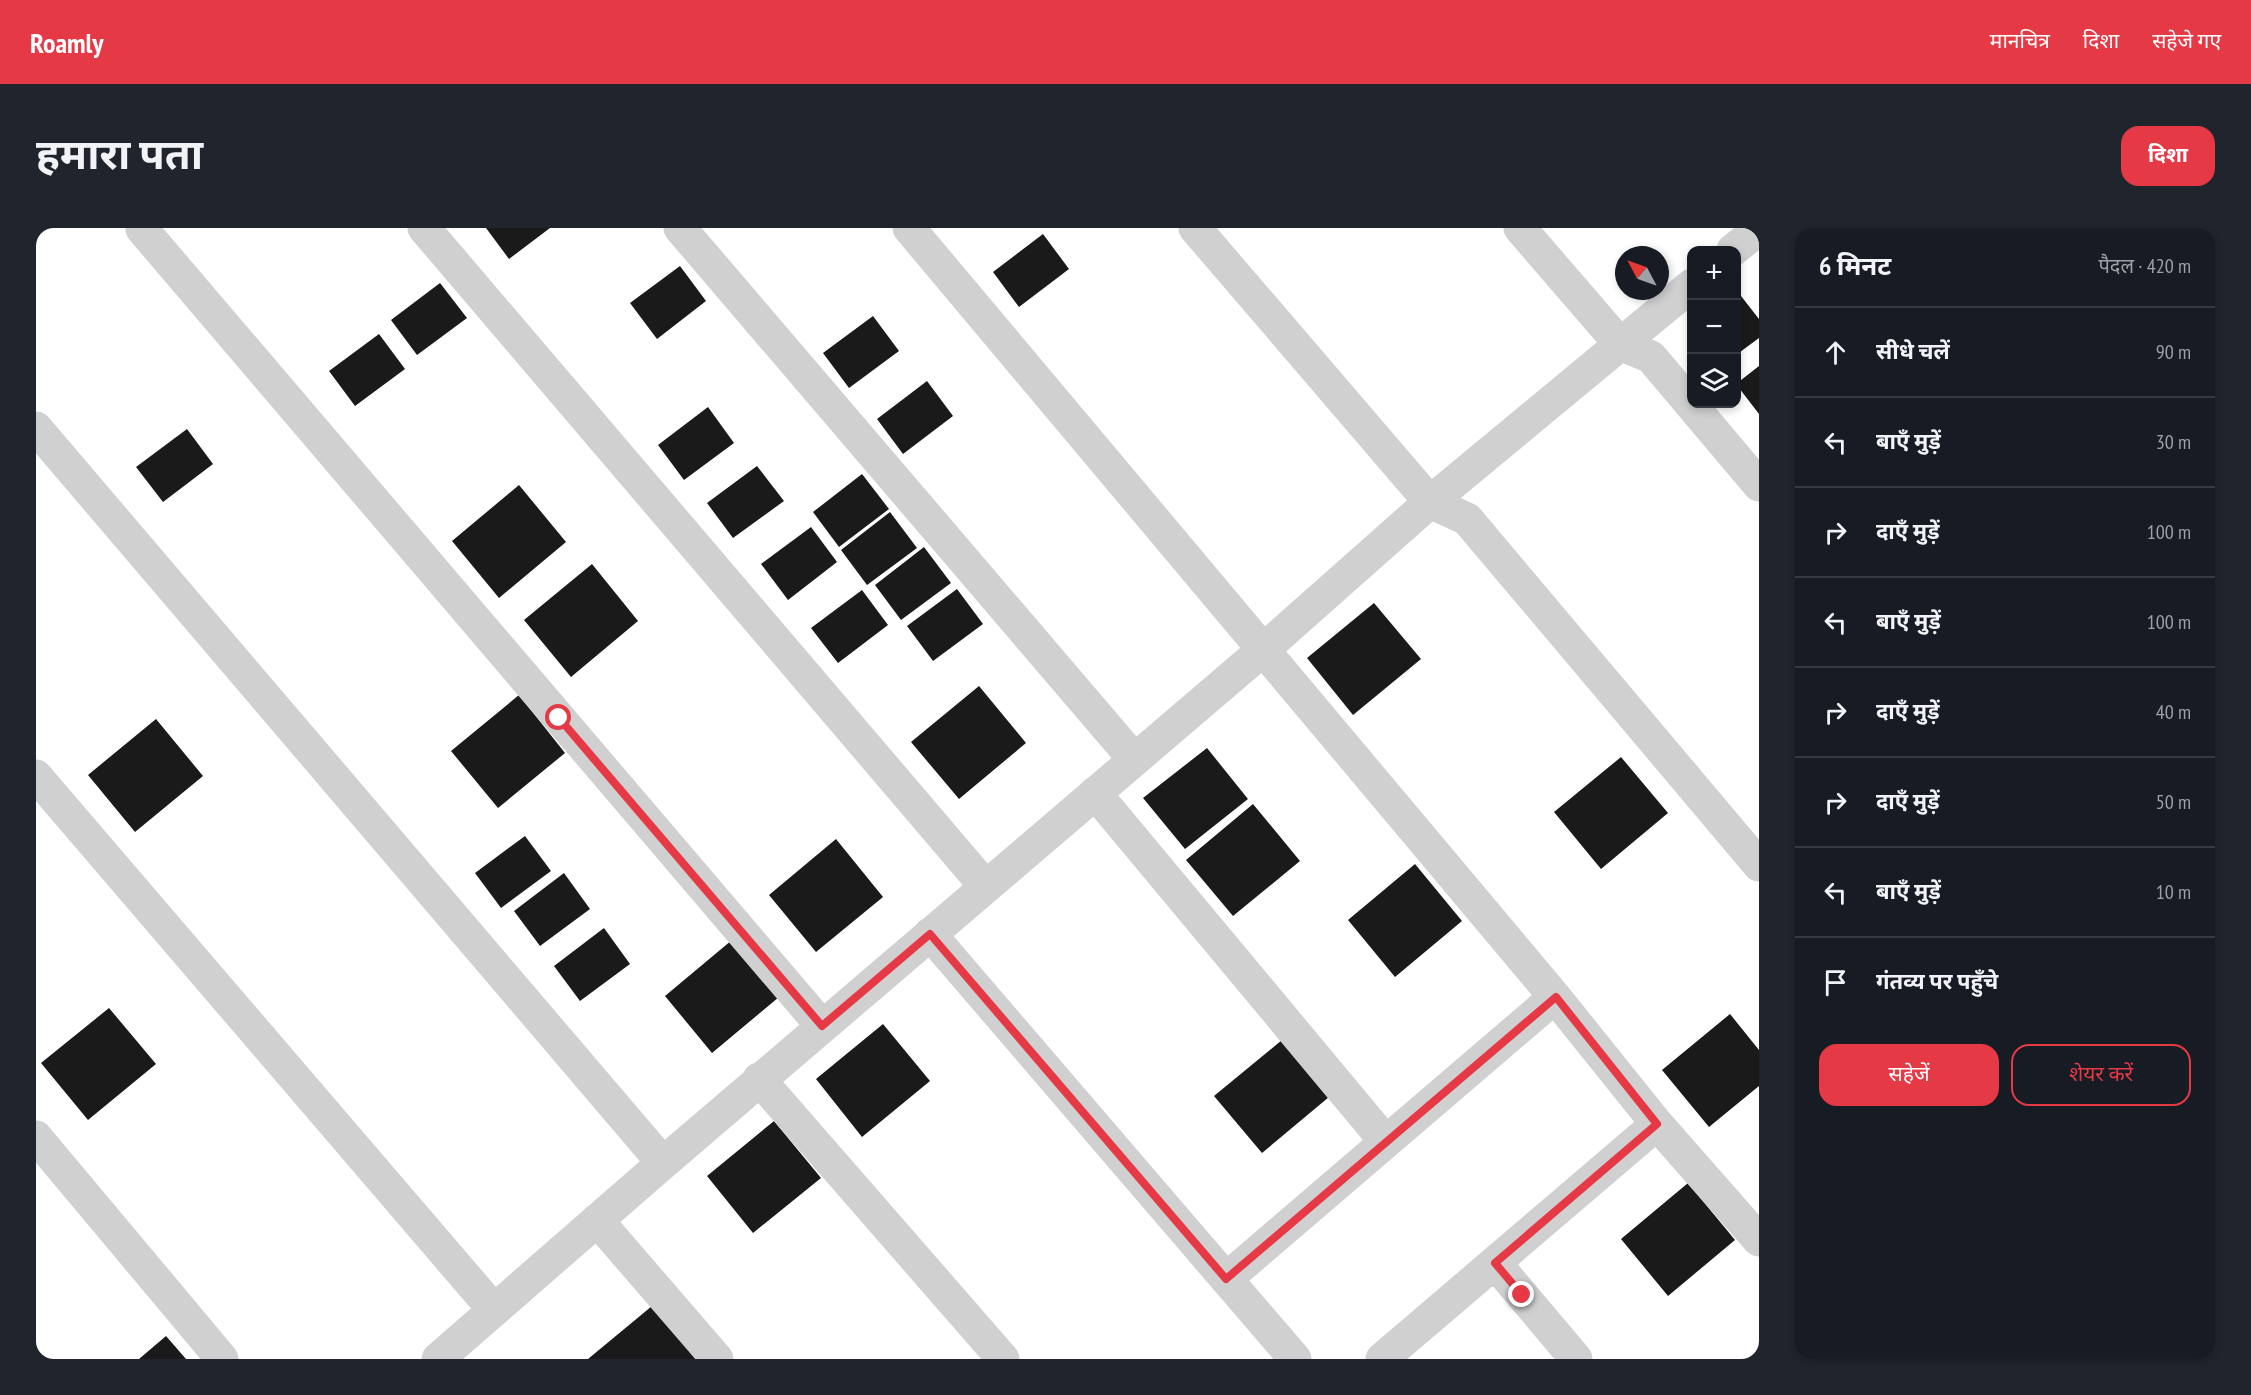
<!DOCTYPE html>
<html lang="hi">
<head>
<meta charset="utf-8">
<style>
	:root { --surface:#171b24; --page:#20242c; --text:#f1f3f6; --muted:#9ea1a6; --line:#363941; --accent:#e63946 }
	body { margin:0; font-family:"PT Sans Narrow","Noto Sans Devanagari",sans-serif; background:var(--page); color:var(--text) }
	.controls { position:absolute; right:18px; top:18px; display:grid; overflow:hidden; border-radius:12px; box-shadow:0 3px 9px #0003 }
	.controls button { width:54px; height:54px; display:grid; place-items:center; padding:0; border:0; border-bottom:2px solid var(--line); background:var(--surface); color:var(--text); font:30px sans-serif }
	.compass { position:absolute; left:1579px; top:18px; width:54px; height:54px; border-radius:50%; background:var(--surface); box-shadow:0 3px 9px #0003; rotate:311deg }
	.stop { position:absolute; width:18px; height:18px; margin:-14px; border:4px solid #e63946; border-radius:50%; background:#fff }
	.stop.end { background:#e63946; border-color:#fff; box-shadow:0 2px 6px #0008 }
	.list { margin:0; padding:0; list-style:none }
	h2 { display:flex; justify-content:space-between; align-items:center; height:78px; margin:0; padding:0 24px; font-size:26px }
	h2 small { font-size:20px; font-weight:400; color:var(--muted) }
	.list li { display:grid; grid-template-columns:39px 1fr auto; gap:18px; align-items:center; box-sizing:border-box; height:90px; padding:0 24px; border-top:2px solid var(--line) }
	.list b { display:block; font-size:22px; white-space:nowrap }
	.list em { font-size:20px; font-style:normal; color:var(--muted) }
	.actions { display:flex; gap:12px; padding:18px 24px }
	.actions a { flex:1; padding:14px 0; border:2px solid var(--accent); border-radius:18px; text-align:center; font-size:21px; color:var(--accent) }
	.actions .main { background:var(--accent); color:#fff }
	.icon { flex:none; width:33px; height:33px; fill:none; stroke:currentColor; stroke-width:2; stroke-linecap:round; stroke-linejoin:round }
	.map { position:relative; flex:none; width:1723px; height:1131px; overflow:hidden; border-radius:18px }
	header { display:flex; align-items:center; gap:36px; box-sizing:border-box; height:84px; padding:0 30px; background:var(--accent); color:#fff }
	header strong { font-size:28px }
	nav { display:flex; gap:33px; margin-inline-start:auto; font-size:21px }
	.intro { display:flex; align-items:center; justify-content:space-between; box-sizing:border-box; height:144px; padding:0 36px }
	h1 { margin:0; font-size:42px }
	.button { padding:15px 27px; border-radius:18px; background:var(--accent); color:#fff; font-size:21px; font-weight:700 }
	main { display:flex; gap:36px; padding:0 36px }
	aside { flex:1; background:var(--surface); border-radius:18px; box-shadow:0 3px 9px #0003 }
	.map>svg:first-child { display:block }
	.building { fill:#1a1a1a }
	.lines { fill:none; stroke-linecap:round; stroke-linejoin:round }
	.minor { stroke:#d0d0d0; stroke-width:33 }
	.route { stroke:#e63946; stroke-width:8 }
</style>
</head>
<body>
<header>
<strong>Roamly</strong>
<nav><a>मानचित्र</a><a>दिशा</a><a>सहेजे गए</a></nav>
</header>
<div class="intro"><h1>हमारा पता</h1><a class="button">दिशा</a></div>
<main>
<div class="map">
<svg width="1723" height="1131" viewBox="0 0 1723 1131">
	<rect width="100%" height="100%" fill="#fff"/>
	<!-- building -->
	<path class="building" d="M450,0H514L473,31Z
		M1007,6L1033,41L983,79L957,44Z
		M644,38L670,73L621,111L594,75Z
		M404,55L431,90L381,127L355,92Z
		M1705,68L1723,91V110L1700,127V72Z
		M837,88L863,123L813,160L787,125Z
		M343,106L369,141L319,178L293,143Z
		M1723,138V186L1700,156Z
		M891,153L917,188L867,226L841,191Z
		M672,179L698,215L648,252L622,217Z
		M151,201L177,236L127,274L100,239Z
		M721,238L748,273L697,310L671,275Z
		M826,246L853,281L803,319L777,284Z
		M483,257L530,314L463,370L416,313Z
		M854,284L881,320L831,357L805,322Z
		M775,299L801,334L752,372L725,336Z
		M888,319L915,355L865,392L839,357Z
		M556,336L602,393L535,449L488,392Z
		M921,361L947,396L897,433L871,398Z
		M826,362L852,397L802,435L775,400Z
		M1338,375L1385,431L1317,487L1271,430Z
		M943,458L990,515L923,571L875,514Z
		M483,467L529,525L462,580L415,523Z
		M120,491L167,548L99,604L52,547Z
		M1171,520L1212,571L1149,621L1107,570Z
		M1585,529L1632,585L1565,641L1518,584Z
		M1217,576L1264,633L1197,688L1150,632Z
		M489,608L515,643L465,680L439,645Z
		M800,611L847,669L780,724L733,667Z
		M1379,636L1426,693L1359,749L1312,692Z
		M528,645L554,681L504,718L478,683Z
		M568,700L594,736L544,773L518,738Z
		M696,712L743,769L676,825L629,768Z
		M73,780L120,836L52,892L5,835Z
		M1694,786L1723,822V858L1673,899L1626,842Z
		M847,796L894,853L826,909L780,851Z
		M1246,812L1293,869L1226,925L1178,868Z
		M738,893L785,950L717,1005L671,948Z
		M1652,955L1699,1012L1632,1068L1585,1011Z
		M616,1078L660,1131H552Z
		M130,1108L150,1131H103Z"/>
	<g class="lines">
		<!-- minor -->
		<path class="minor" d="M388,0L950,659
			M644,0L1098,531
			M873,0L1519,769L1621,896L1723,1012
			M1159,0L1394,274L1431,291L1723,637
			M1484,0L1584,116L1615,129L1723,257
			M106,1L786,798
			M1697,22L1723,1
			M0,200L627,935
			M0,548L458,1082
			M1059,565L1350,914
			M894,706L1259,1131
			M723,851L967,1131
			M0,909L186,1131
			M561,992L681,1131
			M1459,1035L1540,1131
			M1190,1051L1519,769
			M402,1131L627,935L1227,422L1394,274L1656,57
			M1346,1131L1621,896"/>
	</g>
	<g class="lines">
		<!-- route -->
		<path class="route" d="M523,490L786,798L894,706L1190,1051L1520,769L1621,896L1459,1035L1486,1067"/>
	</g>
</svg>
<div class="controls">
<button>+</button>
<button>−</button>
<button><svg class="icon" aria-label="layers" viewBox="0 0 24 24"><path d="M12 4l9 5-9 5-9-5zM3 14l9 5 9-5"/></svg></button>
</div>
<svg class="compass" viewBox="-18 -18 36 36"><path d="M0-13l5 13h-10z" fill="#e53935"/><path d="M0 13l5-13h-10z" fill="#9ea1a6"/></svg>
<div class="stop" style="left:523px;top:490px"></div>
<div class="stop end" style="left:1486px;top:1067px"></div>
</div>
<aside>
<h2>6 मिनट<small>पैदल · 420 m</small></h2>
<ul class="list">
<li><svg class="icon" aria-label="ahead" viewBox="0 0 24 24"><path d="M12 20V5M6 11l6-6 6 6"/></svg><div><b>सीधे चलें</b></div><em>90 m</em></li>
<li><svg class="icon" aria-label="left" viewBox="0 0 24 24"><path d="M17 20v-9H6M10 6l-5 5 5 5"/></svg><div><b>बाएँ मुड़ें</b></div><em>30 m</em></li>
<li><svg class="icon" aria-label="right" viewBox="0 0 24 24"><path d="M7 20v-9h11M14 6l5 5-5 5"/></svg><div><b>दाएँ मुड़ें</b></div><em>100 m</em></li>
<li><svg class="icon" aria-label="left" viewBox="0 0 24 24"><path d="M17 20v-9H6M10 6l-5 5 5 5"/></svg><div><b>बाएँ मुड़ें</b></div><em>100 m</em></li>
<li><svg class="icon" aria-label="right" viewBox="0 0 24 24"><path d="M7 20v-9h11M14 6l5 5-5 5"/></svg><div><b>दाएँ मुड़ें</b></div><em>40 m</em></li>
<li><svg class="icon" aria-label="right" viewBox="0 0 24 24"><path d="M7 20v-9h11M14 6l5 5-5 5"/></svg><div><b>दाएँ मुड़ें</b></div><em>50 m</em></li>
<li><svg class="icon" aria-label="left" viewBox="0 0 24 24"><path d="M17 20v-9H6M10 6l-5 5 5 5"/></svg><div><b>बाएँ मुड़ें</b></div><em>10 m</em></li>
<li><svg class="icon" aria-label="arrive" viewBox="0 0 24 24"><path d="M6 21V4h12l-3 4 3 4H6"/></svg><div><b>गंतव्य पर पहुँचे</b></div></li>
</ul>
<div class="actions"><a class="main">सहेजें</a><a>शेयर करें</a></div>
</aside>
</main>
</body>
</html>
